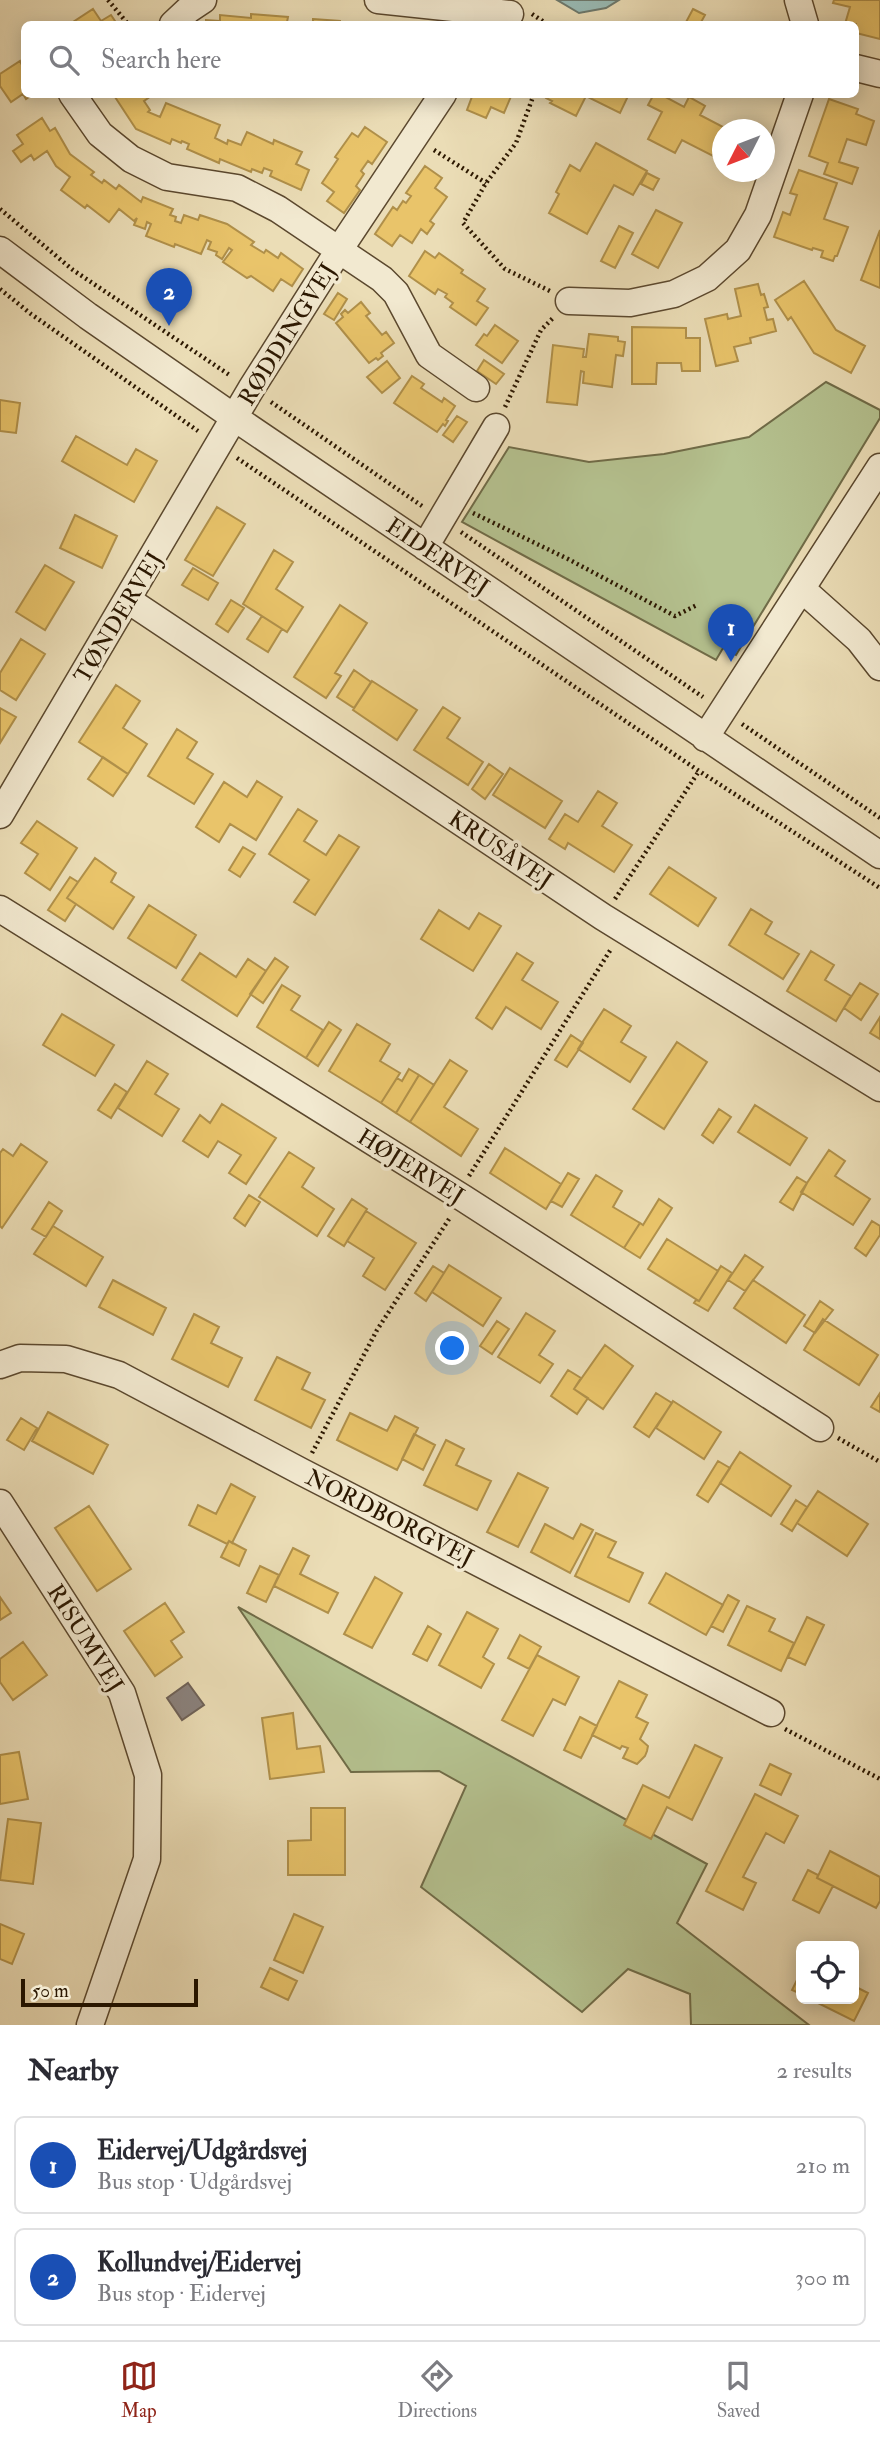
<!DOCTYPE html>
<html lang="en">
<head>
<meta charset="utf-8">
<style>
	:root { --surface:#fff; --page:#f7f7f7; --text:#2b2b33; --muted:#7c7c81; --line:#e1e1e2; --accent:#8f2418 }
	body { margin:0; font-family:"IM FELL Double Pica",serif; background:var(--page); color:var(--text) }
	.controls { position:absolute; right:21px; bottom:21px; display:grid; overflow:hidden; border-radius:10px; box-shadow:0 4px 18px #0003 }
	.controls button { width:63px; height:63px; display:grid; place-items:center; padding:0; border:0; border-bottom:2px solid var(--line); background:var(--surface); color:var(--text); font:35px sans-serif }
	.compass { position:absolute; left:712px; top:119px; width:63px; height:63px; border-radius:50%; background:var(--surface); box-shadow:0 4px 18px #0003; rotate:228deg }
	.scale { position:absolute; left:21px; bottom:18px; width:177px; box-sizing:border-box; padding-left:7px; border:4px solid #2b1700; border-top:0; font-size:19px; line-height:24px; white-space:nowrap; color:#2b1700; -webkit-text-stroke:5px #f2e9d0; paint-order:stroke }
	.you { position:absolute; left:453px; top:1349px; width:24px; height:24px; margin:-18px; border:5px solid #fff; border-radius:50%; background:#1a73e8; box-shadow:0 0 0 10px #1a73e833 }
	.badge { display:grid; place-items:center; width:46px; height:46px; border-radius:50%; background:var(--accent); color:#fff; font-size:23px; font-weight:700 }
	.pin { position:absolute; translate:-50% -58px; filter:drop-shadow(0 2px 4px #0008) }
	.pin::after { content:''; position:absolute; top:37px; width:24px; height:21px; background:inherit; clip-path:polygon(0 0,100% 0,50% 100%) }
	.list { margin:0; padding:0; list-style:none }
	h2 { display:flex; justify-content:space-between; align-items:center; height:91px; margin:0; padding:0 28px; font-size:30px }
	h2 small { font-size:23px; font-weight:400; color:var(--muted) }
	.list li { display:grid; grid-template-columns:46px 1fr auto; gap:21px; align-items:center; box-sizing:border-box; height:98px; margin:0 14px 14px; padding:0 14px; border:2px solid var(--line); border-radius:10px }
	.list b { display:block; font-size:26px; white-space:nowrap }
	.list p { margin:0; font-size:23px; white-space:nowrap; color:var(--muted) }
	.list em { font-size:23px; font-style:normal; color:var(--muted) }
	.icon { flex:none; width:38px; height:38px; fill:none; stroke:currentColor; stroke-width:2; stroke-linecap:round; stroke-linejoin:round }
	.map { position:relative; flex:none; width:880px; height:2025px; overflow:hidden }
	.search { position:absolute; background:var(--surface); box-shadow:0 4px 18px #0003; left:21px; right:21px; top:21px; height:77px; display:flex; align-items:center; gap:18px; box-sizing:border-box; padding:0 24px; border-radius:10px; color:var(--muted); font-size:26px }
	.sheet { height:315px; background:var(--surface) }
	nav { display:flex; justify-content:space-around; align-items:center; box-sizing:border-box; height:98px; border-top:2px solid var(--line); background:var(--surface); font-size:19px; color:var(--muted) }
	nav a { display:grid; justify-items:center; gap:4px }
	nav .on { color:var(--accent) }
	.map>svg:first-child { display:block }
	.green { fill:#b5c290; stroke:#706c48; stroke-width:2 }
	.water { fill:#99bbb5; stroke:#6d796d; stroke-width:2 }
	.homes { fill:#e9c46a; stroke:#b0904a; stroke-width:2 }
	.industry { fill:#8a817c; stroke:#6e6157; stroke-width:2 }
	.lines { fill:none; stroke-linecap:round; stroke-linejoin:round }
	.minor-casing { stroke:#5b482e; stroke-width:29 }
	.path { stroke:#2b1700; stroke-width:4.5; stroke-dasharray:2 3.5; stroke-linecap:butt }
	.minor { stroke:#f2e9d0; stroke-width:26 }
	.labels { text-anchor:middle; stroke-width:7; stroke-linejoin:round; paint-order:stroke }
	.street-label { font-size:23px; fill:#2b1700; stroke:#f2e9d0 }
</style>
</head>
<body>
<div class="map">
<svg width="880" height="2025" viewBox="0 0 880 2025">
	<rect width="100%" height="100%" fill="#ebddb6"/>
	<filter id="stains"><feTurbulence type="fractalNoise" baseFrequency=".00286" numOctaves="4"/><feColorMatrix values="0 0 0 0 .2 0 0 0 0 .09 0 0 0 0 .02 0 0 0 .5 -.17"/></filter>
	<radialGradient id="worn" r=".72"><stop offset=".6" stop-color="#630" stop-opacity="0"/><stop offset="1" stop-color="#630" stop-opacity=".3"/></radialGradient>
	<!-- green -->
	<path class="green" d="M826,382L880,410V418L736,655L723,648L716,660L462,522L509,447L589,462L664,454L749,437Z
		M238,1607L707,1864L677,1923L809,2025H691L690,1994L628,1969L582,2012L421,1887L466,1786L439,1771L351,1772Z"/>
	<!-- water -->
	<path class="water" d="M557,0H619L606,8L579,13Z"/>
	<!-- homes -->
	<path class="homes" d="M834,0H880V39L856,33V24H845L850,7L833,3Z
		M93,9L101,21L111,15L117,24H70Z
		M693,9L705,15L700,24H685Z
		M251,14L288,17L287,22L313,24H206V20L220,21V15L251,18Z
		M313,19L340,21V24H313Z
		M20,61L24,69V94H33L26,99L23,94L11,102L0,86V74Z
		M119,94H154L144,101L150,110L148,112L160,117L166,103L220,125L215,138L227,144L228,140L241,145L247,132L273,144L274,140L302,152L296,164L309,170L301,190L270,176L272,171L264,168L262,173L252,169L251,172L220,159L219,163L187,149L189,144L182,141L181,143L172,139L170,144L136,129L115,97Z
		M473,94H512L504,113L491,107L486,118L467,110Z
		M547,94H629L620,113L586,96L576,116L550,103L552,101L546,98Z
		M654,94H660L684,107L689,97L705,106L700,115L727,129L722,130V138L713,156L682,140L675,153L648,139L662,112L648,105Z
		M829,99L858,109L856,114L874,121L866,145L847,139L839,162L858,168L852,184L824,174L828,163L809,156Z
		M42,118L50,131L55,128L70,154L94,172L91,175L102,183L104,180L116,189L119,185L141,202L143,197L173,209L170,215L176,217L175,221L181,223L184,215L198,220L200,215L227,224L254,242L251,245L264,253L266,250L278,258L281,253L303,269L292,286L281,279L273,291L251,276L247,278L223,262L232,250L229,248L222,259L216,255L217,252L208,249L211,242L207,240L201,254L175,244L174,247L146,236L151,224L147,222L145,229L134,225L137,218L134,221L119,209L109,222L87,205L85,208L61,190L70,177L56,166L47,151L34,160L31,155L21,162L13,151L23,144L17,135Z
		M365,127L387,142L372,164L368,161L361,171L364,174L356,186L360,190L344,213L327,201L334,192L322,183L338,159L335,157L352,133L358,137Z
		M596,143L647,171L633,195L614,185L587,234L549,213L559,194L556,192L570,165L580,171Z
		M425,166L442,178L435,188L447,197L430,221L434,224L427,234L421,229L412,243L400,235L392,246L375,234L393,207L397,210L403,201L406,203L411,196L406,193Z
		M799,170L837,183L824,219L848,227L837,256H835L833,261L821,257L823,251L813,248L812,250L774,237L783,212L790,215L797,195L790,193Z
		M647,173L659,179L653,190L641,184Z
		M656,210L682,223L658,268L632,254Z
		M619,226L633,233L615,268L601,261Z
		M880,230V288L861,280Z
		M425,251L435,258L439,253L463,270L461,273L485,289L477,301L488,308L476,325L450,307L453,303L445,297L447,294L438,289L435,294L409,276Z
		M804,281L836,330L865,346L851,373L814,353L791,317L788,320L775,300Z
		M758,284L761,295L764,294L768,307L764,308L767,320L773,319L776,331L750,338L751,343L734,347L738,361L716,366L705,319L727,314L728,319L741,316L735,289Z
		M338,293L347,299L334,320L324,314Z
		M361,302L370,313L366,316L382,335L386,332L394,343L381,353L383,356L378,360L376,358L369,363L336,323L343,317L341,314L345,310L348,313Z
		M495,325L518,341L502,363L476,345L484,334L487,336Z
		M632,327L686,328V338H700V371H682L681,363H657L656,384H632Z
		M589,334L618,337V341L625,342L623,356L616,355L612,387L583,383L584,372L581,371L577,405L547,402L553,345L584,349L583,357H586Z
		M484,360L504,374L496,384L477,371Z
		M387,361L400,378L382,393L367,377Z
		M412,376L424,384L421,388L442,402L444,398L455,406L446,420L448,421L445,426L443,424L437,432L394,403Z
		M0,400L20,403L16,433L0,431Z
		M457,416L467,422L453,442L443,435Z
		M76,436L127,465L136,449L157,461L134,502L62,461Z
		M217,507L245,524L213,576L185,560Z
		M75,515L117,536L102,568L60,548Z
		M274,550L293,562L276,589L303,607L287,632L243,604Z
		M45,565L74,582L45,630L16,612Z
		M193,568L218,583L208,600L182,585Z
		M231,600L244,608L228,632L216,624Z
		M340,605L367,623L335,673L341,676L326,698L294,677Z
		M262,616L282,629L268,652L247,639Z
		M21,639L45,654L16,700L0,690V673Z
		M354,670L371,682L354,708L337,697Z
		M372,681L417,710L397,740L353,710Z
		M116,685L140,701L123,728L147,744L128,774L79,742Z
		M443,707L460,718L447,738L483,762L468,785L414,750Z
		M0,708L16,717L0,743Z
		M177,729L197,742L187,758L213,774L194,804L148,776Z
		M103,757L128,774L113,796L88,779Z
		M489,764L503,774L485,799L472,789Z
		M510,768L562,801L545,828L493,795Z
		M257,781L282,797L256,840L230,824L219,842L196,827L224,782L247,797Z
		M598,791L617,803L602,826L632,845L614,872L568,843L565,849L549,839L565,814L578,822Z
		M298,809L317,821L304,841L326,855L339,835L359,847L315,915L294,902L309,880L269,854Z
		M37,821L77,848L50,890L25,873L38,854L21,843Z
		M243,847L255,854L240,877L229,870Z
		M95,858L116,873L111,882L134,897L113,929L67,898Z
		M669,867L716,898L698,926L650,894Z
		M70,877L78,882L67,898L76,904L65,921L48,910Z
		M149,905L196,935L176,968L128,938Z
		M751,909L772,922L765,934L799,954L783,979L729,945Z
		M439,910L469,929L479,913L501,926L473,971L421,939Z
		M811,951L834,965L825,980L851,996L836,1021L787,991Z
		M200,953L236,977L248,959L266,971L237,1016L182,980Z
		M517,953L533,963L522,980L558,1002L541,1029L506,1007L492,1029L476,1018Z
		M275,958L288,967L263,1003L250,994Z
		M860,983L878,994L861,1020L844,1008Z
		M282,985L300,996L291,1010L323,1030L306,1058L257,1027Z
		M604,1009L631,1026L621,1042L646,1057L630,1082L578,1049Z
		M62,1014L114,1045L95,1076L43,1045Z
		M880,1017V1039L870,1033Z
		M329,1022L341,1030L318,1066L306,1058Z
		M357,1024L390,1044L380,1061L400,1073L381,1103L329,1071Z
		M571,1035L583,1043L567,1067L555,1060Z
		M677,1042L707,1062L664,1129L633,1109Z
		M450,1060L467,1071L444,1107L478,1129L461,1156L410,1122Z
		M147,1061L168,1074L155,1094L179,1109L162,1136L118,1108Z
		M409,1069L419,1075L396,1113L381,1103L397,1078L402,1081Z
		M419,1075L434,1085L410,1122L396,1113Z
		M115,1084L127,1092L111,1118L98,1110Z
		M222,1104L276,1138L246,1184L229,1173L241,1155L218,1141L208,1157L183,1141L200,1115L210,1123Z
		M755,1105L807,1138L790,1165L738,1132Z
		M719,1109L731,1117L713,1143L702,1135Z
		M21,1144L47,1162L2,1228L0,1226V1153L3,1149L13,1156Z
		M505,1148L561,1184L546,1209L490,1173Z
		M829,1150L845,1161L835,1176L870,1199L853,1225L801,1192Z
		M289,1152L314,1168L302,1187L334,1209L317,1236L259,1197Z
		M568,1173L579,1179L562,1207L551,1201Z
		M596,1175L622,1191L613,1207L640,1223L624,1248L571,1215Z
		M797,1177L807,1183L793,1210L780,1202Z
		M249,1195L260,1202L245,1226L234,1218Z
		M352,1199L367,1209L344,1246L328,1236Z
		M659,1199L672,1208L640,1258L624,1248L640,1223L643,1225Z
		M49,1202L62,1211L46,1237L32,1229Z
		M366,1211L416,1243L385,1290L363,1276L374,1258L347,1241Z
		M872,1221L880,1226V1235L866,1256L855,1248Z
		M53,1226L103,1257L86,1286L34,1254Z
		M667,1239L718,1271L699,1301L648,1269Z
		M745,1255L763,1267L745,1291L728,1280Z
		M449,1265L501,1298L483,1326L432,1292Z
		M433,1266L444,1273L426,1301L415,1293Z
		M721,1266L732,1273L708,1311L694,1303L696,1300L699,1301Z
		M113,1280L166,1308L153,1335L99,1307Z
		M753,1280L805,1315L786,1343L734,1308Z
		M820,1301L833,1310L815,1333L804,1326Z
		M526,1313L555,1331L539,1355L553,1364L540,1383L498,1357Z
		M194,1314L219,1327L211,1343L242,1358L228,1387L172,1359Z
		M823,1319L878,1355L859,1385L804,1350Z
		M497,1321L509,1329L492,1354L480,1346Z
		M605,1345L633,1366L603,1409L574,1389Z
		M277,1357L310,1373L302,1389L325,1400L311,1428L255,1400Z
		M568,1370L581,1378L574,1389L588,1398L577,1414L551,1396Z
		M656,1393L672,1403L649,1437L634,1427Z
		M880,1393V1412L871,1407Z
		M673,1401L721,1432L704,1459L656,1428Z
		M48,1412L108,1445L93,1474L32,1441Z
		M350,1413L387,1431L395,1416L418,1428L397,1470L337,1440Z
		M21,1418L37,1428L24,1450L7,1440Z
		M414,1434L435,1445L423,1470L402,1459Z
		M446,1440L464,1449L456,1465L491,1481L477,1510L424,1485Z
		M740,1452L791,1486L771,1516L720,1483Z
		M718,1461L730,1468L708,1502L697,1495Z
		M518,1473L548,1488L518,1547L487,1532Z
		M231,1484L255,1497L232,1543L229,1541L227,1544L189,1525L198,1505L216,1514Z
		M818,1491L868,1524L847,1556L797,1523Z
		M796,1500L807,1507L792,1531L781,1524Z
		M89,1506L131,1569L97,1591L55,1528Z
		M545,1524L573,1539L581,1524L593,1530L570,1573L531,1552Z
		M596,1533L616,1542L608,1557L643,1573L629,1602L575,1576Z
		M229,1541L246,1550L239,1566L221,1557Z
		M293,1548L309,1556L300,1574L338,1593L328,1613L274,1586Z
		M260,1566L279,1575L266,1602L247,1593Z
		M666,1573L723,1605L706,1635L649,1603Z
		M375,1577L402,1593L372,1648L344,1634Z
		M728,1595L739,1601L723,1632L711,1626Z
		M0,1597L11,1613L0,1620Z
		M165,1603L184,1632L171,1641L182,1657L155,1676L124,1631Z
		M747,1606L775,1619L769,1631L794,1643L781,1671L728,1645Z
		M467,1612L498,1629L483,1657L494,1664L481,1688L439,1665Z
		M807,1617L824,1625L805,1665L788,1657Z
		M428,1626L441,1634L427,1661L413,1654Z
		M520,1635L541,1647L529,1669L508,1658Z
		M23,1642L47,1675L13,1700L0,1682V1659Z
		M537,1655L579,1677L565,1705L553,1699L533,1736L502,1720Z
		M619,1681L647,1695L636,1717L648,1723L640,1739L648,1746L647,1751L645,1756L637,1764L623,1758L628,1748L622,1746L620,1749L592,1735Z
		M293,1713L297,1749L320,1746L324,1772L270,1779L262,1718Z
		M580,1717L597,1726L581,1758L564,1750Z
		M695,1745L722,1758L692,1820L667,1807L651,1839L624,1825L643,1785L669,1798Z
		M19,1752L28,1799L0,1804V1755Z
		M770,1764L791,1774L781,1795L760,1785Z
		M755,1794L798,1816L784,1843L766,1833L743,1877L756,1883L743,1910L706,1891Z
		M311,1808H345V1875H288V1841L311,1840Z
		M8,1819L41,1823L33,1884L0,1880Z
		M830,1851L880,1877V1901L876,1908L817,1878Z
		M808,1870L818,1875L817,1878L833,1886L819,1913L793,1900Z
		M294,1914L323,1927L303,1973L274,1960Z
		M0,1924L24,1934L12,1964L0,1959Z
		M270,1968L297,1981L288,2000L261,1987Z
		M801,1972V1994L792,1990Z
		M854,1986L868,1993L854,2021L810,1999H854Z"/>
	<!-- industry -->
	<path class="industry" d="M188,1683L204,1705L182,1720L167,1698Z"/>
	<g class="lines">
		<defs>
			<path id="minor" d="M378,0L510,14
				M798,0L805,24
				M173,24L188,10L203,0
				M856,68L880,74
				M72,94L100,134L131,159L167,177L237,188L278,209L382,279L396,293L429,355L476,388
				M0,250L88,316L235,418L880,855
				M569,301L630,303L674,294L707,278L738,250L758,215L800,94
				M425,547L496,427
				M803,590L859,640L880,667
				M128,600L603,917L880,1088
				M705,738L880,467
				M0,815L251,389L339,250L443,94
				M0,909L463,1198L820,1428
				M0,1365L20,1358L66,1359L119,1375L302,1472L771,1713
				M0,1503L122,1693L148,1775L147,1859L90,2025"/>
		</defs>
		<!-- minor casing -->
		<use href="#minor" class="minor-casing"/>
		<!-- path -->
		<path class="path" d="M108,0L128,24
			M532,14L547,24
			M534,94L516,143L486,183L463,223L505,269L550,291
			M434,150L486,183
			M0,209L73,270L231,376
			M0,289L31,314L198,431
			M271,402L422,506
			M505,407L541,330L554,317
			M237,458L699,771L880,888
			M473,513L568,559L675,616L697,605
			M461,532L703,697
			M742,724L880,818
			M615,899L699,771
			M469,1176L611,949
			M838,1438L880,1462
			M312,1453L377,1330L451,1216
			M785,1729L880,1779"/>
		<!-- minor -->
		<use href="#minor" class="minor"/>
	</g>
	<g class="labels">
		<!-- street labels -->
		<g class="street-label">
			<text transform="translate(287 334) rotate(-58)" y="8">RØDDINGVEJ</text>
			<text transform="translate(438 556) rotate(34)" y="8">EIDERVEJ</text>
			<text transform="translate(118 617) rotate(-59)" y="8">TØNDERVEJ</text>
			<text transform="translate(501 849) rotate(34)" y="8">KRUSÅVEJ</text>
			<text transform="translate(411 1166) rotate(32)" y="8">HØJERVEJ</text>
			<text transform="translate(390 1517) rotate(27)" y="8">NORDBORGVEJ</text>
			<text transform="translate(86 1638) rotate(58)" y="8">RISUMVEJ</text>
		</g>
	</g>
	<rect width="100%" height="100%" filter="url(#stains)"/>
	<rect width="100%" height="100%" fill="url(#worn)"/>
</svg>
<div class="controls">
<button><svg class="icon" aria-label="locate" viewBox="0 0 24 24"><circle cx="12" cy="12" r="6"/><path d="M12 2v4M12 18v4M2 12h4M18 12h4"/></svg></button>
</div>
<svg class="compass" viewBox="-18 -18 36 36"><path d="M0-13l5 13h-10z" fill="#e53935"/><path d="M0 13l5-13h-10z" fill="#7c7c81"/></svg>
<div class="scale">50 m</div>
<div class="you"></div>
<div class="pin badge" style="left:731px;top:662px;background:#1a4fb4">1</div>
<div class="pin badge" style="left:169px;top:326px;background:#1a4fb4">2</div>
<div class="search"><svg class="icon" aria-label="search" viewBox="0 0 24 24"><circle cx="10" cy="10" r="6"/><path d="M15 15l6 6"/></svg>Search here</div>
</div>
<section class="sheet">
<h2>Nearby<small>2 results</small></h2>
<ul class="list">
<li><span class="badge" style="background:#1a4fb4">1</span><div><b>Eidervej/Udgårdsvej</b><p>Bus stop · Udgårdsvej</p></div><em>210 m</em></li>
<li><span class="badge" style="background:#1a4fb4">2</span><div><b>Kollundvej/Eidervej</b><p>Bus stop · Eidervej</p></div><em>300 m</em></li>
</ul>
</section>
<nav>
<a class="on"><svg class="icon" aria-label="map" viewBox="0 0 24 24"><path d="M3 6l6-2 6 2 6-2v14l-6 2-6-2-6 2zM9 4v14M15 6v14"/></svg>Map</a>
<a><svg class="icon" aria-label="directions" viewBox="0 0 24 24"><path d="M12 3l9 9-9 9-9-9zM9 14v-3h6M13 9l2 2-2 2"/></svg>Directions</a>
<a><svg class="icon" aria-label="saved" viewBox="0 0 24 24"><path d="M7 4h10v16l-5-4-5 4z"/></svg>Saved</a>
</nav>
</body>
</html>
